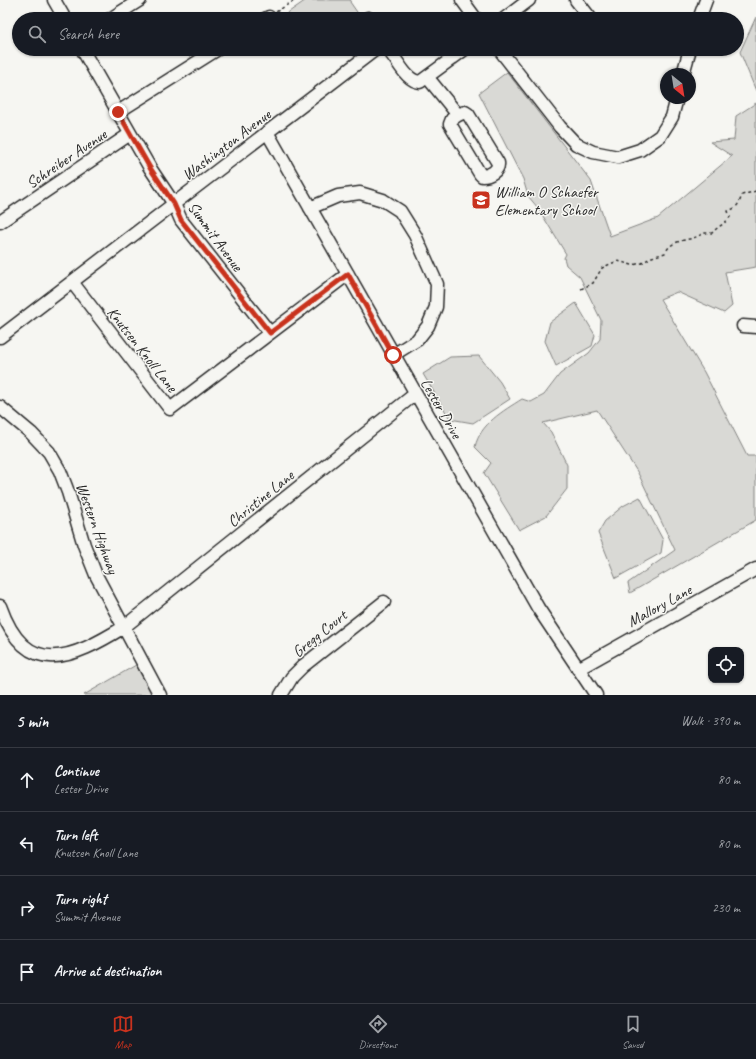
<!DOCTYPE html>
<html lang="en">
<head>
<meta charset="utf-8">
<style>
	:root { --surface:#171b24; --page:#242831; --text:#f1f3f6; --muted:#9ea1a6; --line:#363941; --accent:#c8321e }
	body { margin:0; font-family:Caveat,sans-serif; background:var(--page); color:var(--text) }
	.controls { position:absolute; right:12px; bottom:12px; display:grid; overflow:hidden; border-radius:8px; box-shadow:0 1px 3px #0004 }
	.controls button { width:36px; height:36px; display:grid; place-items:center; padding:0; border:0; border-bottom:1px solid var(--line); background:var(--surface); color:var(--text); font:20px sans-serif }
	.compass { position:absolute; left:660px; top:68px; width:36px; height:36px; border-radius:50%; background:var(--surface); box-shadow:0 1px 3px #0004; rotate:150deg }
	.stop { position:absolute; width:12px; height:12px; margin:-9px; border:3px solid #c8321e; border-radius:50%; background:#fff }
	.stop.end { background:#c8321e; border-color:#fff; box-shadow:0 1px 4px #0008 }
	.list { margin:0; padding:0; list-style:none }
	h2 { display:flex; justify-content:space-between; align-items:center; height:52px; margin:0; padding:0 16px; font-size:17px }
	h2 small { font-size:13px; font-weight:400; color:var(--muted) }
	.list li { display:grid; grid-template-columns:26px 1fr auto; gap:12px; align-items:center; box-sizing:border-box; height:64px; padding:0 16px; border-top:1px solid var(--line) }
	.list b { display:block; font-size:15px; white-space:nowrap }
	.list p { margin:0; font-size:13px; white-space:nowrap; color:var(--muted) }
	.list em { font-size:13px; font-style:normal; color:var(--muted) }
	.icon { flex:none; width:22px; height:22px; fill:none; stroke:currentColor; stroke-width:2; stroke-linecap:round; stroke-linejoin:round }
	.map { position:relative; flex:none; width:756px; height:695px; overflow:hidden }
	.search { position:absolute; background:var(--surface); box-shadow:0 1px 3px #0004; left:12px; right:12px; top:12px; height:44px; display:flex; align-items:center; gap:10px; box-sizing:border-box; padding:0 14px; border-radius:22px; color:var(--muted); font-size:15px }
	.sheet { height:308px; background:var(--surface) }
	nav { display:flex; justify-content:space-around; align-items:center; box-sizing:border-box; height:56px; border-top:1px solid var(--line); background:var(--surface); font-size:11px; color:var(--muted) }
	nav a { display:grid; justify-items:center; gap:2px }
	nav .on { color:var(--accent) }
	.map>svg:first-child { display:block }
	.green { fill:#d9d9d5; stroke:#828280 }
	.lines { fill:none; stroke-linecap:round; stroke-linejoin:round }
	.minor-casing { stroke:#2b2b2b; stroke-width:15 }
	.path { stroke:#2b2b2b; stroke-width:1.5; stroke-dasharray:3 3; stroke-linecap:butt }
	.minor { stroke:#f6f6f2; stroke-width:12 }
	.route { stroke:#c8321e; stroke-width:5 }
	.labels { text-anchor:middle; stroke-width:3; stroke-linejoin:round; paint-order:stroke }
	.street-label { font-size:16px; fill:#2b2b2b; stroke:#f6f6f2 }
	.poi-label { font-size:16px; fill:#2b2b2b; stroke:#f6f6f2; text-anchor:start }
</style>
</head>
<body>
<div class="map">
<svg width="756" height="695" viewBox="0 0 756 695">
	<rect width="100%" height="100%" fill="#f6f6f2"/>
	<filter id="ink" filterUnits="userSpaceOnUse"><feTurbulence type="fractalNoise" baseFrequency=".025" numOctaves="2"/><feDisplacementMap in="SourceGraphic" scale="8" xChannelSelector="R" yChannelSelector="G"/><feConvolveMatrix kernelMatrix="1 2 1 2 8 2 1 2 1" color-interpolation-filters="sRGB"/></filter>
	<g filter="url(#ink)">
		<!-- green -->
		<path class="green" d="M306,0H351L350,2L359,15L355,19H279Z
			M756,17V91L740,52Z
			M507,72L591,181L610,236L658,218L732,156L710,142L734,140L736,116L756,103V267L725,272L732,306L724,313L677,292L660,299L704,372L747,456H756V520L630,593L628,583L675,550L638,473L597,410L543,423L551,432L567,465V489L546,516L519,530L484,473L491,463L475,447C480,424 503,411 522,399L531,402L544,395L560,374L589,353L600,339L601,320L580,277L566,265L564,258L566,254L538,208L528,196L523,179L479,93Z
			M576,303L595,335L592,346L556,366L545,341L550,322Z
			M479,356L500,382L510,399L473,423L450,419L423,374L450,357Z
			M640,497L663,540L661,553L616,578L598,533L605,521L623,506Z
			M136,665L153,695H84Z"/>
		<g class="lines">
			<defs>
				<path id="minor" d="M54,0L65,19
					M462,0L476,19
					M576,0L591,19
					M368,18L369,19
					M110,19L140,0
					M265,19L269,17
					M504,19L529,0
					M699,19L706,0
					M82,49L150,168L174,204L181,220L270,333
					M387,49C398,59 405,81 420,82L465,49
					M499,49L560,127L576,144L593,152L618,157L640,150L660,136L672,117L677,98
					M683,74L690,49
					M428,78L458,115L465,112L468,114L498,163C499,171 489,176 482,176L480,174L450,124L452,119L458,115
					M118,112L218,49
					M267,132L538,608L596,695
					M310,208L338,196L360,193L383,200L400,211L415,235L437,284L436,307L428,326L417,340L393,355
					M0,222L130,134
					M72,282L170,409L348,274
					M743,326L756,327
					M0,337L376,49
					M0,407L31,433L49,452L60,471L68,492L84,545L96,575L160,695
					M0,606C26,680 72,659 124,627L415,394
					M578,669L756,569
					M281,695L292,677L303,666L384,602"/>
			</defs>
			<!-- minor casing -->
			<use href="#minor" class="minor-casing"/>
			<!-- path -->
			<path class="path" d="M276,12L295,0
				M581,289L593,283L602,268L610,264L618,261L632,265L642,263L652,257L665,253C674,236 691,243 703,233H712C718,226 724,225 730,217L728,211C737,208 739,204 742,195L756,191"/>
			<!-- minor -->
			<use href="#minor" class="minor"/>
		</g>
	</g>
	<g class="lines" filter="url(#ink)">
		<!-- route -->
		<path class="route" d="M118,112L150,168L174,204L181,220L270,333L348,274L393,355"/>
	</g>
	<!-- icons -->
	<defs>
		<symbol id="school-square" viewBox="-11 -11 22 22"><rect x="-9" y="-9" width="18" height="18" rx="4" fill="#c8321e" stroke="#f6f6f2"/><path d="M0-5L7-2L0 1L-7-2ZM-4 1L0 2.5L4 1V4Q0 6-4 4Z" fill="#fff"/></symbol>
	</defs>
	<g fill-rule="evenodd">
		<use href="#school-square" x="470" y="189" width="22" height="22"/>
	</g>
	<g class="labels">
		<!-- street labels -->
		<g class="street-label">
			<text transform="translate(226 144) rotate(-37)" y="6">Washington Avenue</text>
			<text transform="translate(66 158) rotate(-34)" y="6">Schreiber Avenue</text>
			<text transform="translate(216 236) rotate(54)" y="6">Summit Avenue</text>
			<text transform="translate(143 349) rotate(52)" y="6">Knutsen Knoll Lane</text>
			<text transform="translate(442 408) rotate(60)" y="6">Lester Drive</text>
			<text transform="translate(260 498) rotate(-39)" y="6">Christine Lane</text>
			<text transform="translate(98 528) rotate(70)" y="6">Western Highway</text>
			<text transform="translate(659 605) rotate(-29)" y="6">Mallory Lane</text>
			<text transform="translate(319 633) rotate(-39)" y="6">Gregg Court</text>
		</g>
		<!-- poi labels -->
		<g class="poi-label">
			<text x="495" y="197">William O Schaefer<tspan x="495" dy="18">Elementary School</tspan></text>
		</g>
	</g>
</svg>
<div class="controls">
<button><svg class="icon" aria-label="locate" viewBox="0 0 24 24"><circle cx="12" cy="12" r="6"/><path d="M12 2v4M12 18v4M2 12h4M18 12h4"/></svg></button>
</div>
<svg class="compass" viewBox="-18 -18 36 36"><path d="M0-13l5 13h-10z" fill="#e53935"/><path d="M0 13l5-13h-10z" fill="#9ea1a6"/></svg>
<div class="stop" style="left:393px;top:355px"></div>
<div class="stop end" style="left:118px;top:112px"></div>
<div class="search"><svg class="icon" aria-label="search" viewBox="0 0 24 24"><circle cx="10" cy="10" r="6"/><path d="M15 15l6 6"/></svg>Search here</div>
</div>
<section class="sheet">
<h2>5 min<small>Walk · 390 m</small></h2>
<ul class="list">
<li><svg class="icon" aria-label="ahead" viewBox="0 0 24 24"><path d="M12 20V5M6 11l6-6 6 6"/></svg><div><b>Continue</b><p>Lester Drive</p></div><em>80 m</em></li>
<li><svg class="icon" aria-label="left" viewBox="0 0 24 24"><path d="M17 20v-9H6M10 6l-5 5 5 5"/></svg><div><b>Turn left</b><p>Knutsen Knoll Lane</p></div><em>80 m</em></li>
<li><svg class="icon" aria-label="right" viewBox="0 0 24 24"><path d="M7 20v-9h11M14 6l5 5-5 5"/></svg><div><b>Turn right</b><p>Summit Avenue</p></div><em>230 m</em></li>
<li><svg class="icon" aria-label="arrive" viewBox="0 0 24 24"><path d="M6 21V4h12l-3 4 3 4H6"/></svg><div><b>Arrive at destination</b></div></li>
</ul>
</section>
<nav>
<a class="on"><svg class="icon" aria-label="map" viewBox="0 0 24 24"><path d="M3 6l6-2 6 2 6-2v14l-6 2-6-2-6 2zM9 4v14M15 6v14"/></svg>Map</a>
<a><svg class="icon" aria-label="directions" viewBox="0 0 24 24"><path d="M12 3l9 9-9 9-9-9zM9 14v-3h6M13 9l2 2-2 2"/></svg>Directions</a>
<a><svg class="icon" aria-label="saved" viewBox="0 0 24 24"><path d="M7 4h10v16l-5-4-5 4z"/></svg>Saved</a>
</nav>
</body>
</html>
